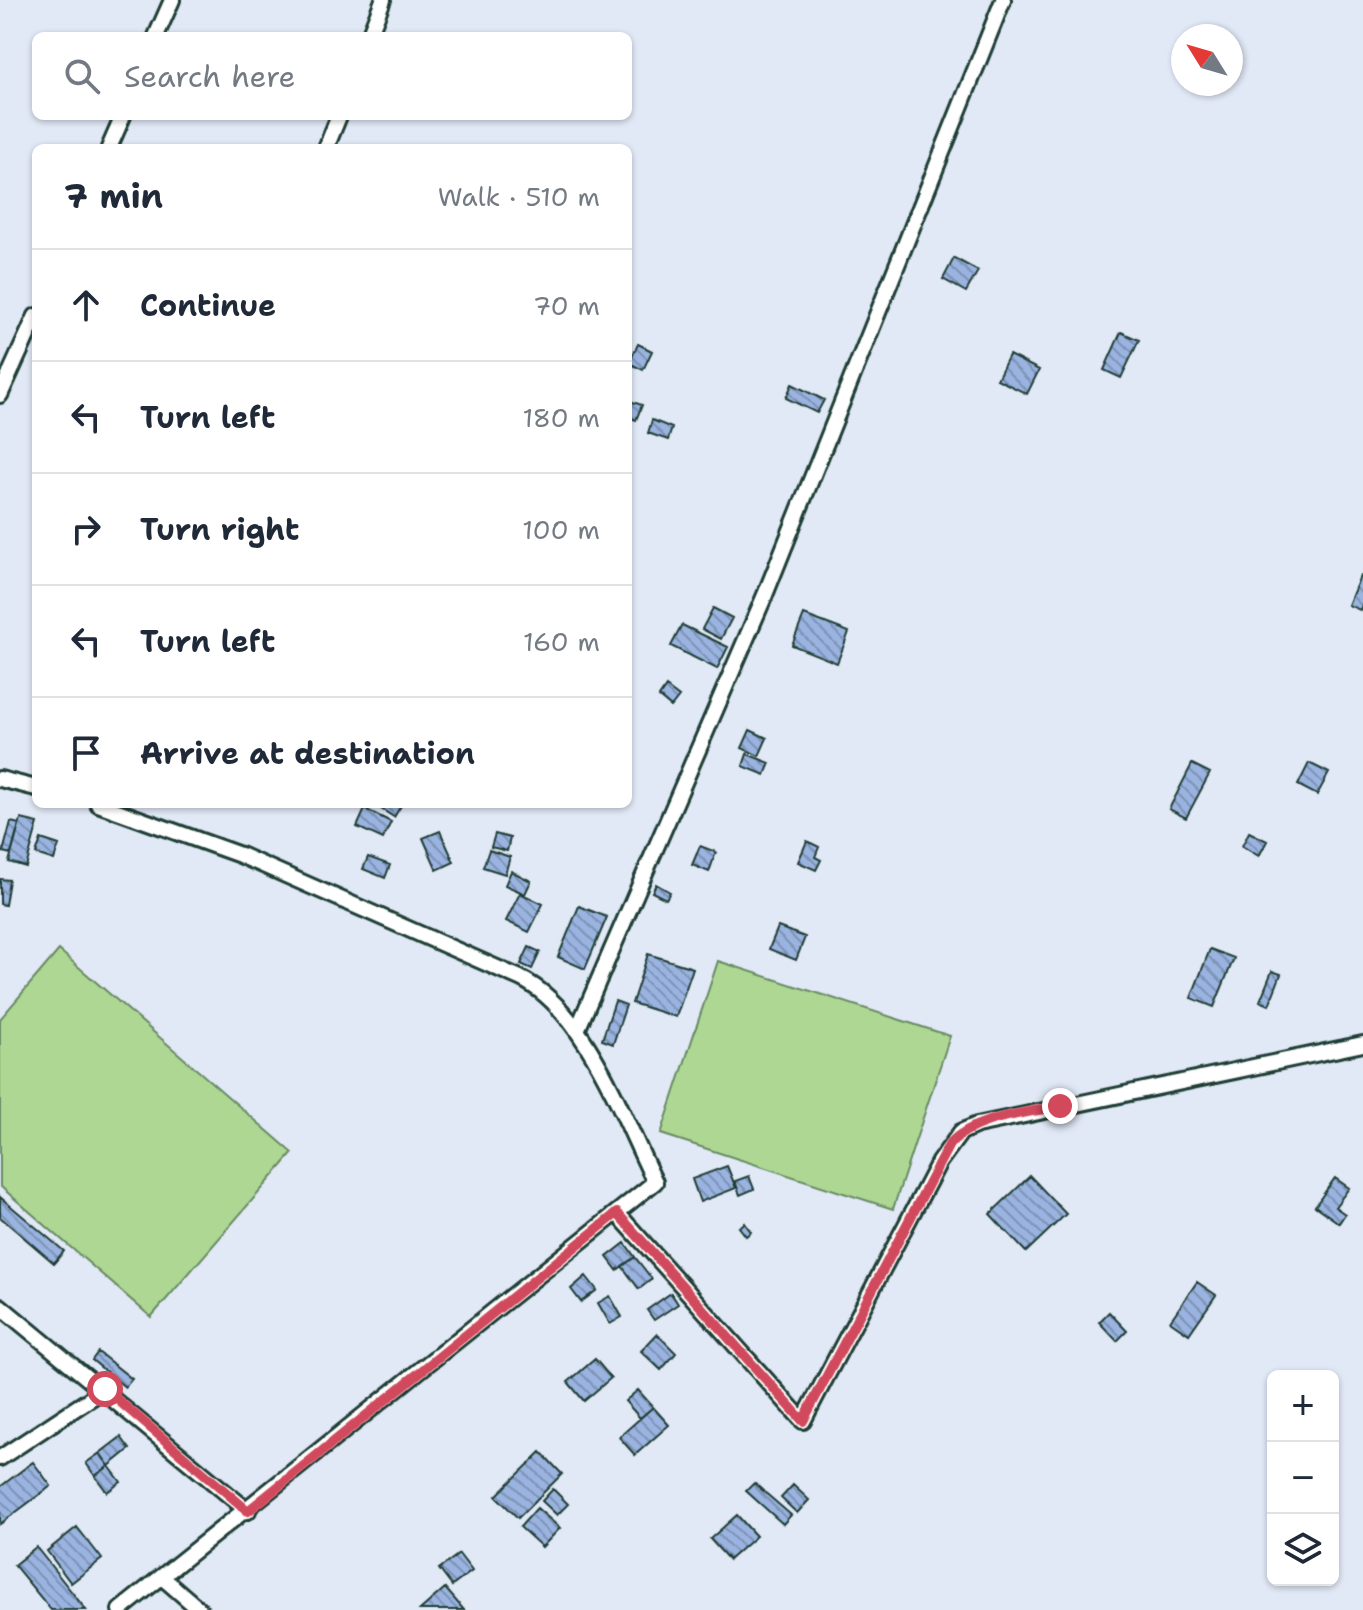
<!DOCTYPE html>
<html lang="en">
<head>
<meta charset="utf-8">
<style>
	:root { --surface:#fff; --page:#f2f2f3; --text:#1f2937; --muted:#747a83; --line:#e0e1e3 }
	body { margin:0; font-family:"Shantell Sans",sans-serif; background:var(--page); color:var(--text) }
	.controls { position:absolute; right:24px; bottom:24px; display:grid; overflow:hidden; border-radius:12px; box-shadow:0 2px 6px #0004 }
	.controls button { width:72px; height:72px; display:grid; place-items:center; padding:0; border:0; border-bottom:2px solid var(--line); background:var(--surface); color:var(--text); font:40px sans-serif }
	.compass { position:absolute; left:1171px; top:24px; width:72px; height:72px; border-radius:50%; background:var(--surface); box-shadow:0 2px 6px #0004; rotate:307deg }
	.stop { position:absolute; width:24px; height:24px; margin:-18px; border:6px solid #d1495b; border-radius:50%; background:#fff }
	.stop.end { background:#d1495b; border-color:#fff; box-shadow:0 2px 8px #0008 }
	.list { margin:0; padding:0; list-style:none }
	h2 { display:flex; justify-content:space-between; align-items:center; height:104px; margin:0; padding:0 32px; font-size:34px }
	h2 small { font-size:26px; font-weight:400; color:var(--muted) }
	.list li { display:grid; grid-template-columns:52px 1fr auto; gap:24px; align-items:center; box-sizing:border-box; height:112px; padding:0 32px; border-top:2px solid var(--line) }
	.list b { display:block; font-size:30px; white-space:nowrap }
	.list em { font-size:26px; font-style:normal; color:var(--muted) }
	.icon { flex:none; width:44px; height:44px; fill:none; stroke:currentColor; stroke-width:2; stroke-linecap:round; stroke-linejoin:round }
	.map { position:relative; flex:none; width:1363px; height:1610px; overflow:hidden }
	.search { position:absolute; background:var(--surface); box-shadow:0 2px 6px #0004; left:32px; top:32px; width:600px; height:88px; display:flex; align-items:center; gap:20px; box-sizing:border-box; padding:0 28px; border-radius:12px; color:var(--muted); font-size:30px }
	.panel { position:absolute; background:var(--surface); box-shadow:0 2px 6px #0004; left:32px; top:144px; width:600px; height:664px; border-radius:12px }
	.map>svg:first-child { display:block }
	.park { fill:#aed793; stroke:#668a64; stroke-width:2 }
	.building { fill:url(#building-back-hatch); stroke:#1f3d34; stroke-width:2 }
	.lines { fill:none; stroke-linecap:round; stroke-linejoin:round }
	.street-casing { stroke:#1f3d34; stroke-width:20 }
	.street { stroke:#fff; stroke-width:14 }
	.route { stroke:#d1495b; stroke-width:10 }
</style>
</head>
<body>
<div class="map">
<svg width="1363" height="1610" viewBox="0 0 1363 1610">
	<defs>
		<pattern id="building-back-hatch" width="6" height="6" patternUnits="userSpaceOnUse" patternTransform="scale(2)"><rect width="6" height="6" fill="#9ab3e0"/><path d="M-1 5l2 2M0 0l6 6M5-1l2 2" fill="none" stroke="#7d93b6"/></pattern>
	</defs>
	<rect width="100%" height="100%" fill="#e1e8f6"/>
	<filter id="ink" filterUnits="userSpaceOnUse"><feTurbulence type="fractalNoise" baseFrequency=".0125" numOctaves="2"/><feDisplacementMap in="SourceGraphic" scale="16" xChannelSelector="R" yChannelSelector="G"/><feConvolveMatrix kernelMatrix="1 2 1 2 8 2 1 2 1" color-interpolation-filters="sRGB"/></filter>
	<g filter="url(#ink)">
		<!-- park -->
		<path class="park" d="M59,950L293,1153L151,1317L0,1186V1019Z
			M718,961L950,1036L893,1209L661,1134Z"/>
		<!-- building -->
		<path class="building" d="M954,258L978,271L966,292L943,279Z
			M1121,332L1139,340L1121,378L1104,370Z
			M638,344L652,351L643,370L629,363Z
			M1009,355L1039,370L1027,394L997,379Z
			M792,384L824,400L817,413L786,398Z
			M630,401L642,405L636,420L628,417Z
			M652,420L672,428L668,440L648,433Z
			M1360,576L1363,577V603L1360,610L1348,605Z
			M713,608L732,618L721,639L702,629Z
			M804,615L849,632L837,663L792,645Z
			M682,625L728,647L717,669L671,646Z
			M666,687L679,697L671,707L659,697Z
			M750,730L767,738L759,756L742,748Z
			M747,754L770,763L765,775L743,766Z
			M1309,763L1329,773L1317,795L1298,785Z
			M1192,764L1210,773L1186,818L1169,809Z
			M384,804H402L394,817L381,809Z
			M365,809L391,822L383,839L357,827Z
			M21,819L38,823L26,867L9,862Z
			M11,822L19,824L11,854L3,852Z
			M440,831L454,862L437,870L423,838Z
			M1249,832L1267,841L1259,856L1242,846Z
			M495,834L510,838L507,851L491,847Z
			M41,839L59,845L54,860L36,854Z
			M807,841L819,847L815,857L821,860L816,870L798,862Z
			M700,846L716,852L709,872L692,865Z
			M489,850L510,857L505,874L483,867Z
			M368,857L390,865L385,878L363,869Z
			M511,871L531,881L525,894L505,885Z
			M0,879L9,880L5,905L0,904Z
			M656,884L670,892L666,899L652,892Z
			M520,893L543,904L529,932L506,921Z
			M579,906L607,917L585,969L558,957Z
			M778,927L805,937L796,960L769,949Z
			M529,947L540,952L532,969L521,964Z
			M1210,949L1234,958L1214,1007L1191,998Z
			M648,954L693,968L676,1017L632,1003Z
			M1272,971L1281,974L1269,1005L1260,1001Z
			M615,1001L626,1005L613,1044L602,1040Z
			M727,1166L736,1188L700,1202L692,1179Z
			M749,1176L754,1189L740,1195L735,1181Z
			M1030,1176L1066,1214L1026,1252L990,1214Z
			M1335,1178L1349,1188L1335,1207L1345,1214L1339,1223L1315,1206Z
			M0,1197L64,1251L54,1263L0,1217Z
			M745,1223L751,1232L746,1236L739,1227Z
			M625,1243L635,1257L617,1270L607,1257Z
			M635,1257L652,1279L639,1289L622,1266Z
			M586,1276L597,1290L581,1302L571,1289Z
			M1197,1282L1216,1295L1189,1334L1170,1321Z
			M671,1293L678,1304L654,1320L647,1310Z
			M610,1296L622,1317L610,1324L598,1303Z
			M1109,1312L1127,1331L1117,1341L1099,1322Z
			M657,1334L676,1353L661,1370L641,1351Z
			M98,1352L132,1379L125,1387L92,1360Z
			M595,1359L611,1378L584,1401L568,1382Z
			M638,1390L653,1407L640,1418L625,1401Z
			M653,1407L669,1425L635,1455L619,1437Z
			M121,1437L130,1449L109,1466L100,1453Z
			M541,1452L562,1474L518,1518L496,1496Z
			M100,1453L109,1466L95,1476L86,1463Z
			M33,1462L51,1486L0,1524V1487Z
			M109,1466L121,1482L107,1492L95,1476Z
			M754,1483L791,1515L783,1524L746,1491Z
			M793,1485L809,1500L797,1513L781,1498Z
			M553,1489L568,1504L557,1515L542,1501Z
			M537,1508L560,1528L542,1547L520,1527Z
			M737,1515L756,1536L729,1560L710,1539Z
			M77,1527L102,1559L71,1583L47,1551Z
			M36,1547L86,1610H51L14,1565Z
			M459,1554L472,1571L452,1586L439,1569Z
			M445,1588L464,1610H420Z"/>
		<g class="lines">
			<defs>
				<path id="street" d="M156,36L172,0
					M369,36L383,0
					M109,148L123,116
					M326,148L339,116
					M0,395L36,316
					M0,779L36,788
					M98,804L240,855L520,978C586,1010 623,1118 655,1182L120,1610
					M578,1028L765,595L1003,0
					M617,1213L803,1421L939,1162L961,1132L977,1125L1363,1044
					M0,1306L248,1511
					M0,1458L105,1389
					M163,1578L200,1610"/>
			</defs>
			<!-- street casing -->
			<use href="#street" class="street-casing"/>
			<!-- street -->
			<use href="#street" class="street"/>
		</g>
	</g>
	<g class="lines" filter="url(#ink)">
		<!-- route -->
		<path class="route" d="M105,1389L248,1511L617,1213L803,1421L950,1143C977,1116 1024,1114 1060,1106"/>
	</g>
</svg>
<div class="controls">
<button>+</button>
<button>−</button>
<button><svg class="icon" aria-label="layers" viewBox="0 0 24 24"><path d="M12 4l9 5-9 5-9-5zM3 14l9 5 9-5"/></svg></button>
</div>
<svg class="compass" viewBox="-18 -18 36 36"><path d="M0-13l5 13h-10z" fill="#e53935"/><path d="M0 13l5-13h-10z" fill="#747a83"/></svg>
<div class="stop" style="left:105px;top:1389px"></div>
<div class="stop end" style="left:1060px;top:1106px"></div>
<div class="search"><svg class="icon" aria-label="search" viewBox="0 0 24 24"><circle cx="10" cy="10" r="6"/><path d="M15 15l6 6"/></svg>Search here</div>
<section class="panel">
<h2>7 min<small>Walk · 510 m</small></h2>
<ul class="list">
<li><svg class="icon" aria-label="ahead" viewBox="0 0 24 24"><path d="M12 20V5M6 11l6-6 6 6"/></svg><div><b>Continue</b></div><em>70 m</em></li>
<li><svg class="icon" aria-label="left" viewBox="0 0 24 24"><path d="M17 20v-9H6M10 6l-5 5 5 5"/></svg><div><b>Turn left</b></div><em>180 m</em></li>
<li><svg class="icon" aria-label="right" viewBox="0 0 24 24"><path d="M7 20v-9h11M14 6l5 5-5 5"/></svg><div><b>Turn right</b></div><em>100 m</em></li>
<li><svg class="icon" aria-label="left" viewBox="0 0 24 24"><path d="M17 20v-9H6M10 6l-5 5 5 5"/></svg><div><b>Turn left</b></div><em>160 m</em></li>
<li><svg class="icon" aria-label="arrive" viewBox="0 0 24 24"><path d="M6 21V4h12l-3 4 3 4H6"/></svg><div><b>Arrive at destination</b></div></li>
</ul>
</section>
</div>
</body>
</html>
